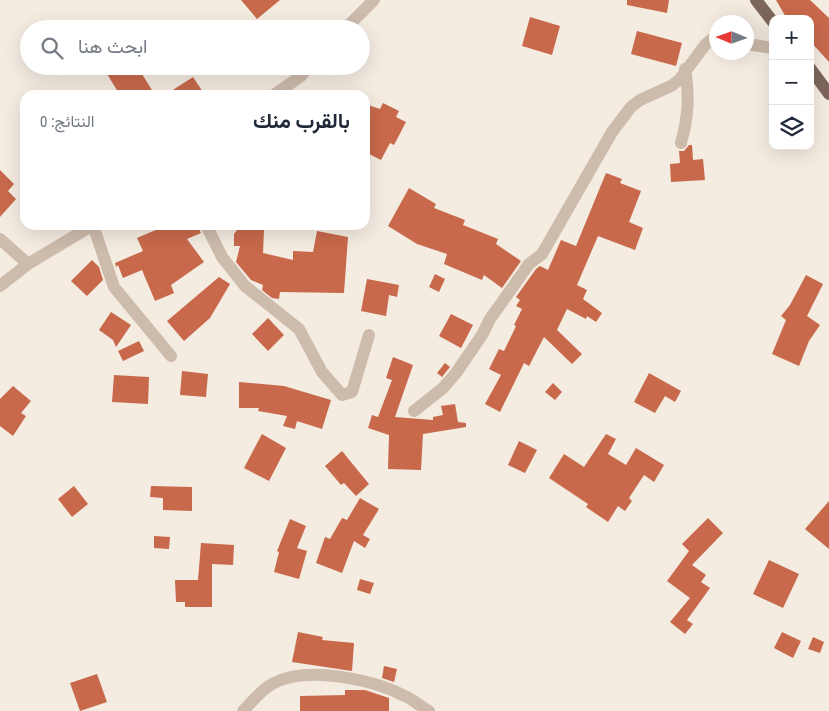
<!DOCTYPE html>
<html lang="ar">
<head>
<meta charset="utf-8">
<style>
	:root { --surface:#fff; --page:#f2f2f3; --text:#1f2937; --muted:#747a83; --line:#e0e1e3 }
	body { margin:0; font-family:"Archivo Narrow",Vazirmatn,sans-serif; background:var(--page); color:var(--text); direction:rtl }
	.controls { position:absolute; right:15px; top:15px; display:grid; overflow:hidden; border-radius:10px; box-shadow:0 5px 20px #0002 }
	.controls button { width:45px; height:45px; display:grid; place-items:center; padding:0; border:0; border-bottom:1px solid var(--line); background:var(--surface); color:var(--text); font:25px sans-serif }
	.compass { position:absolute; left:709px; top:15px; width:45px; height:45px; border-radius:50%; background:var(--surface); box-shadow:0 5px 20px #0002; rotate:272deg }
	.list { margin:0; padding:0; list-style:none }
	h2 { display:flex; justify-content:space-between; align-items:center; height:65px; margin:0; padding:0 20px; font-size:21px }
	h2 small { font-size:16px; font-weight:400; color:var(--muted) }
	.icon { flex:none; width:28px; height:28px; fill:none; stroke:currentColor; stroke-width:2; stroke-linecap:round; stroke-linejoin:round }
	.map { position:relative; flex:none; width:829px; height:711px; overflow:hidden; direction:ltr }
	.search { position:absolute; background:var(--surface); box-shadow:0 5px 20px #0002; left:20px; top:20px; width:350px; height:55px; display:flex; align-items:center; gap:12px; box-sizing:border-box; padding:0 18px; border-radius:28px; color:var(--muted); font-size:19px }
	.panel { position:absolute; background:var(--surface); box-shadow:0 5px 20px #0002; left:20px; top:90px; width:350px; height:140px; border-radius:15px; direction:rtl }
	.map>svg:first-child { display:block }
	.building { fill:#c8694b }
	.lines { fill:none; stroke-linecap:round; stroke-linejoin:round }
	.minor { stroke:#cdbbac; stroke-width:12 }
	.major { stroke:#7d675c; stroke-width:12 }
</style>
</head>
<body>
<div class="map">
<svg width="829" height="711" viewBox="0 0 829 711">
	<rect width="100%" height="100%" fill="#f4ebe1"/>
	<!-- building -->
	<path class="building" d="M241,0H280L257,19Z
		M627,0H669L667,13L627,5Z
		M776,0H810L829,18V62L810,41V19H787Z
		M530,17L560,26L552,55L522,46Z
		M637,31L682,43L676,66L631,54Z
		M102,66H137L155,95H120Z
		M193,77L205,95H165Z
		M383,103L399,111L396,117L406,122L394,145L390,143L381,160L365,152V104L380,109Z
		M689,145H692L693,160L703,159L705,180L671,182L670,164L680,163L679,151H684Z
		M0,170L14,184L8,191L16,199L0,217Z
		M606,173L622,179L620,183L641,191L629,222L643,228L635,250L598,236L577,285L587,290L583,299L602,313L596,322L587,316L586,319L567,309L557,330L582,354L572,364L544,337L529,366L524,363L500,412L485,404L501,375L489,369L499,349L504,351L516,326L514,325L522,309L516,306L520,300L516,297L536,269L540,266L548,270L561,240L576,246Z
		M409,188L436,204L434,208L465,220L463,225L498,239L496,244L521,261L502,288L484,275L482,280L444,264L447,254L417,244L388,226Z
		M158,229H199L201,233L187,239L204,262L171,285L174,293L155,301L142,270L123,278L118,265L116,267L115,263L143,251L137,238Z
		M237,230H264L263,253L293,260V251L313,252L317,231L348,237L344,293L280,292L279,299L272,298L262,290L263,285L251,280L236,262L240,246H234V234Z
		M92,260L99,267L103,280L87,296L71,281Z
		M435,274L445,279L439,292L429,287Z
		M806,275L823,284L807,316L820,325L809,341L799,366L772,354L786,320L781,316L790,305Z
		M219,277L230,284L210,318L184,341L167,321Z
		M367,279L399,285L397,297L389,295L386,316L361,311Z
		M111,312L131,325L116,347L113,340L99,330Z
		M451,314L473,325L461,348L439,336Z
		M268,318L284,335L268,351L252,334Z
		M139,341L144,351L123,361L118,351Z
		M393,357L413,365L395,417L433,420V417L443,415L441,406L455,404L458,422L466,423V427L423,434L421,470L388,469L389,435L368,428L372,415L378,417L392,380L386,378Z
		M445,363L450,367L442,377L437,373Z
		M182,371L208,374L206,397L180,395Z
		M649,373L681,391L675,402L665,396L655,413L634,402Z
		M114,375L149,377L148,404L112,402Z
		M239,382L284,386L331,400L322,429L297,421L295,429L283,426L287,416L258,411L259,408H239Z
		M553,383L562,392L555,400L545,392Z
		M13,386L31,401L21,413L26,416L13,436L0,426V399Z
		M262,434L286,448L269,481L244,468Z
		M606,434L616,439L608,454L626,465L636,448L664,465L654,482L644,475L629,498L632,501L625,511L618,506L608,522L586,507L588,504L549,478L564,454L584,467Z
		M519,441L537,450L525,473L508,465Z
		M342,451L369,484L356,496L344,483L341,485L325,466Z
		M74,486L88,504L72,517L58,499Z
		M151,486L192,487V511L163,510V498L150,497Z
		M360,498L379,509L363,535L370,539L365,548L354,541L342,573L316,563L325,537L330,539L342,518L347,520Z
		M829,501V549L805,529Z
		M708,518L723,533L692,565L706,575L701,582L710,588L687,620L693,624L685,634L670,622L690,598L667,581L689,551L682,544Z
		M290,519L306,526L297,548L307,551L299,579L274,572L279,552L277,551Z
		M154,536L170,537L169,549L154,548Z
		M201,543L234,545L233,565L212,564V607H185V602H176L175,580H198Z
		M769,560L799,574L783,608L753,594Z
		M360,579L374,583L370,594L357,590Z
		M298,632L323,637L322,640L354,643L352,671L292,662Z
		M782,632L801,641L793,658L774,648Z
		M813,637L824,642L820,653L808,649Z
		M384,666L397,669L394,682L382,678Z
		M97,674L107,702L80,711L70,683Z
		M345,690H365L389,698V711H300V696L345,695Z"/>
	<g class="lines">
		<!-- minor -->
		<path class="minor" d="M345,29L374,0
			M746,44L773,48
			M274,95L301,76L309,66
			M681,143C688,117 690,96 685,69
			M93,225L114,287L171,356
			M206,225L222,257L245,286L299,329L322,372L342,395L352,392L369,335
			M0,239L28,264
			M0,286L28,264L93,225
			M414,411L443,388L456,373L482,335L490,319L529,264L542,254L612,132L631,107L640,100L671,86L679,80L705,45L716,36
			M243,711C252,702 261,690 272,684C306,665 373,679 407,697C415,701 421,707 429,711"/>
		<!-- major -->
		<path class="major" d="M756,0L773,22
			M810,68L829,94"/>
	</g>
</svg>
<div class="controls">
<button>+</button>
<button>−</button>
<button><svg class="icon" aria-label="layers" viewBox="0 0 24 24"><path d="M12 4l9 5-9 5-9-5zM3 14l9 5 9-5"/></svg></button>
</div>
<svg class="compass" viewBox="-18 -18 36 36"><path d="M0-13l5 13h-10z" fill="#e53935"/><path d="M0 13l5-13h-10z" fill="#747a83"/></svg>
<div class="search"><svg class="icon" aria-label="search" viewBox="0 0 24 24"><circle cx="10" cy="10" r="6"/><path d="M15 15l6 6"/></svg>ابحث هنا</div>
<section class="panel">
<h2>بالقرب منك<small>النتائج: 0</small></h2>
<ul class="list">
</ul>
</section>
</div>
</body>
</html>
